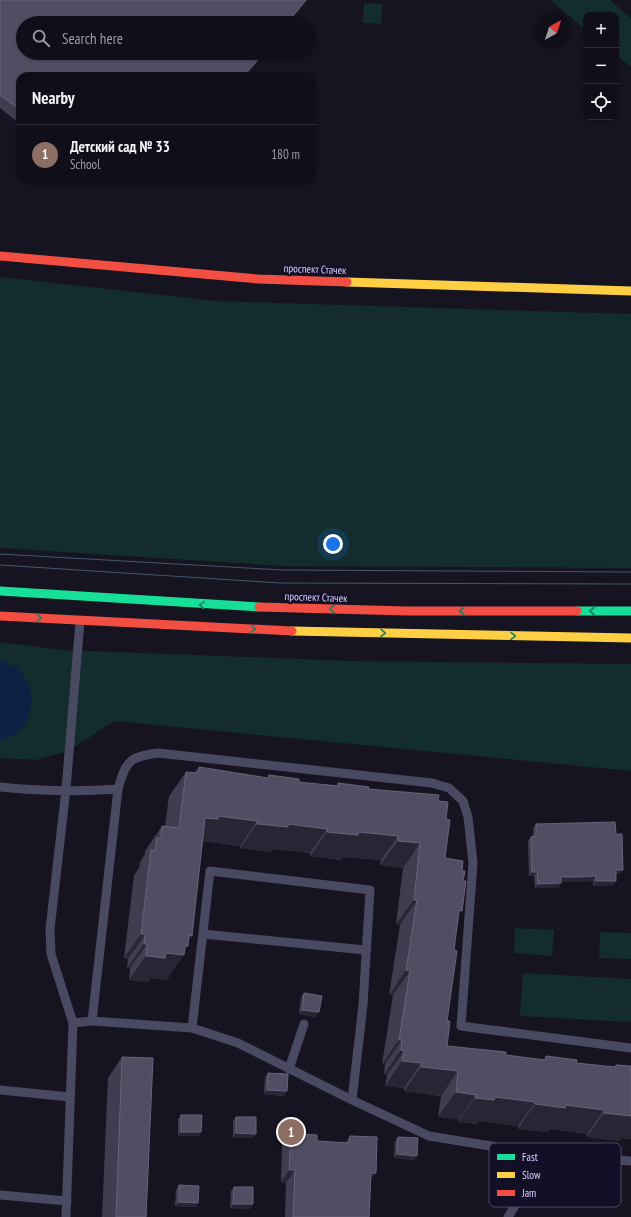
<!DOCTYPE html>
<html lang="en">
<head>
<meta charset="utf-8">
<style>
	:root { --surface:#100f19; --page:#191822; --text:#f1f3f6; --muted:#9c9ca2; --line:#302f38; --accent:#9591b1 }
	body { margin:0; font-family:"PT Sans Narrow",sans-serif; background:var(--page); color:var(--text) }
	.controls { position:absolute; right:12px; top:12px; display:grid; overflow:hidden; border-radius:8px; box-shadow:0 1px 3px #0004 }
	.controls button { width:36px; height:36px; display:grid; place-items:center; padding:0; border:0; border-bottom:1px solid var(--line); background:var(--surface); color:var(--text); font:20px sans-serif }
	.compass { position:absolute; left:535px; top:12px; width:36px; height:36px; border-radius:50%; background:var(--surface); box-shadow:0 1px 3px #0004; rotate:39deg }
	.you { position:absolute; left:333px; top:544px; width:14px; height:14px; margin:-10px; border:3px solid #fff; border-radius:50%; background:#1a73e8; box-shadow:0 0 0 6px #1a73e833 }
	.badge { display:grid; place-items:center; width:26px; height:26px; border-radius:50%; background:var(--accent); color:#fff; font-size:13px; font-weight:700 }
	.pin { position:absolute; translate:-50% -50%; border:2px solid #fff; box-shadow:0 1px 4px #0006 }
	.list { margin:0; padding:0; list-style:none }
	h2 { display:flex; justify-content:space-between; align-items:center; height:52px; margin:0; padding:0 16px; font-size:17px }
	h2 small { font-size:13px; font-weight:400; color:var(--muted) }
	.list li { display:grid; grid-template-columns:26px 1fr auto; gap:12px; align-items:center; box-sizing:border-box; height:60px; padding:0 16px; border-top:1px solid var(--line) }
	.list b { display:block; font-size:15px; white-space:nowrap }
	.list p { margin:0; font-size:13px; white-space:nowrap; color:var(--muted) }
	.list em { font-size:13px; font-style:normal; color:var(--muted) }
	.icon { flex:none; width:22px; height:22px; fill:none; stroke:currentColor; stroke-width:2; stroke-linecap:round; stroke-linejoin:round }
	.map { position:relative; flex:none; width:631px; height:1217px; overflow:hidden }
	.search { position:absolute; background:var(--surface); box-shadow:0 1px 3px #0004; left:16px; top:16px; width:300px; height:44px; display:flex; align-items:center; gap:10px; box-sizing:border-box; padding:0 14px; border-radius:22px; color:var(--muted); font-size:15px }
	.panel { position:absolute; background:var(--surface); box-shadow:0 1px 3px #0004; left:16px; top:72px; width:300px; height:112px; border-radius:12px }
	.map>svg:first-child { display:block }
	.green { fill:#132c2d }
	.water { fill:#0d2144 }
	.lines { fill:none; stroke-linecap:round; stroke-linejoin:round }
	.lane { stroke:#4a4962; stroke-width:9 }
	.fast { stroke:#16e098; stroke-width:9 }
	.slow { stroke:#ffcf43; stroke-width:9 }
	.jam { stroke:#f24e42; stroke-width:9 }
	.tram { stroke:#43596b; stroke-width:1 }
	.wall { fill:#403d50 }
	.shaded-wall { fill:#282635 }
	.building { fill:#504e63; stroke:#66637b }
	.oneway { stroke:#158265 }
	.labels { text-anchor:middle; stroke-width:4; stroke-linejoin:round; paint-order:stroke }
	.street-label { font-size:11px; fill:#d9d4ff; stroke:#130f26 }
	.key { fill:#130f26; stroke:#4e4a67; stroke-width:1 }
	.key-label { font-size:11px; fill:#d9d4ff }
</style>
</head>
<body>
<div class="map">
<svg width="631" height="1217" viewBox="0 0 631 1217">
	<rect width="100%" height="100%" fill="#161421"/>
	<!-- green -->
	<path class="green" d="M550,0H610L631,18V67L616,55V15H586V30Z
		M364,3L382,4L381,24L363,23Z
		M0,277L216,301L631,314V568L282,566L0,548Z
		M0,642L63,650L351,661L631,664V771L115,721L68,751L36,760L0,758Z
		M515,928L554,930L552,956L514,953Z
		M600,932L631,933V959L599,958Z
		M523,973L631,979V1022L520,1016Z"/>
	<!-- water -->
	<path class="water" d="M0,660C29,668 39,698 25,724C20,733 9,737 0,741Z"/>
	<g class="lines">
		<!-- lane -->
		<path class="lane" d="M0,787C39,791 79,792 118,789C126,761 129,757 158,753L432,783L449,788L463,801L468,817L473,863L461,1026L631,1048
			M203,934L365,950
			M92,1021L118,789
			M73,1023L92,1021L192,1028L238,1043L352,1100L429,1136L546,1155L631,1161
			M192,1028L210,871L370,890L363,1005L352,1100
			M289,1069L304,1024
			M0,1090L70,1097
			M0,1195L67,1201
			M66,1217L73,1023L51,954L50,929L66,789L80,621
			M508,1217L546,1155"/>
		<!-- fast -->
		<path class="fast" d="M0,591L259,607
			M577,611H631"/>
		<!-- slow -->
		<path class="slow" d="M347,282L631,291
			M292,631L631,638"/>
		<!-- jam -->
		<path class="jam" d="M0,256L258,279L347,282
			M259,607L407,611H577
			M0,616L292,631"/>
		<!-- tram -->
		<path class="tram" d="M0,554L282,570L631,572
			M0,565L280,583L631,584"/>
	</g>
	<!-- wall -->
	<path class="wall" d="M0,0H307L288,23L23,53H264L245,76H20V124L0,108Z
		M199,767L267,778L269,775L299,782L337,786L338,783L368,789L438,801L446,819L445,858L462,871L459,916L454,950L447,1021V1046L506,1055L544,1060L546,1056L576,1063L614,1067L616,1065L631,1066V1138L630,1139L621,1138L619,1141L587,1137V1134L550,1129L548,1132L518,1129V1126L479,1121L477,1124L458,1122L459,1119L438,1117L441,1096L404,1091V1088L385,1086L387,1075L384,1074L385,1064H382L393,995H389L400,925L396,924L403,868L380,865L381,860L343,857L341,860L310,856V853L273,849L271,852L240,848V846L203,841L189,940L184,952L167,980L151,978L148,982L129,980L130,968H127L128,959L124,958L134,875L139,868L140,862L145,854V851L162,826L165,827L169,796L186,772H195Z
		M536,824L616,834L620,874H616V881L613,885L593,886V881L561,882V883L558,888H535L534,876H529L528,841L531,837H533V829Z
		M304,993L316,1017L299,1014L301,997Z
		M122,1057L146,1217H102L108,1078Z
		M268,1073L287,1091L284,1096L264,1094L265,1077Z
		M181,1115L201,1132L198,1136H178V1119Z
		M236,1117L253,1138H233V1121Z
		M291,1133L317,1141L345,1143L350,1136L376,1173L370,1181L369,1217H285L286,1183L281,1182L282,1146Z
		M398,1137L414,1160L394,1158L395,1141Z
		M179,1185L198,1203L195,1207L175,1206L176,1190Z
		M234,1187L253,1204L250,1209L230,1208L231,1191Z"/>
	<!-- shaded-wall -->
	<path class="shaded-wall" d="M306,0H307L288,23H287Z
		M263,53H264L245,76H244Z
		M218,816L257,821L240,846L203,841L205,818Z
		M257,824H288L327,829L310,853L273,849L271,852L240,848Z
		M327,832H359L398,836L381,860L343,857L341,860L310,856Z
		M398,841L420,843L403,868L380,865Z
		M616,870H623L620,874H613Z
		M532,872H537L534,876H529Z
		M596,876L593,881L558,882L561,877Z
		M596,881H616L613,885L593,886Z
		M561,883L558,888H535L538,884Z
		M414,900H417L400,925L396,924Z
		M459,910L462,911L445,935Z
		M141,934L145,935L128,959L124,958Z
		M189,935L192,936L179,955L185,946H188L182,955H184L167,980L151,978L148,982L129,980L146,956L166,953Z
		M144,944H147L130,968H127Z
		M406,970L410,971L393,995H389Z
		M302,1010L319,1012L316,1017L299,1014Z
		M399,1040H402L385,1064H382Z
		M401,1050L404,1051L387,1075L384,1074Z
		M402,1061L421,1063L404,1088L385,1086Z
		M421,1067L458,1071L441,1096L404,1091Z
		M267,1090L287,1091L284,1096L264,1094Z
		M456,1092L476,1095L459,1119L438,1117Z
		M495,1097L535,1102L518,1126L479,1121L477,1124L458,1122L475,1098Z
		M535,1104L566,1105L604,1110L587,1134L550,1129L548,1132L518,1129Z
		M604,1113L631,1116V1138L630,1139L621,1138L619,1141L587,1137Z
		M181,1132H201L198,1136H178Z
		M236,1133L256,1134L253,1138H233Z
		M397,1154L417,1156L414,1160L394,1158Z
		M289,1170H295L286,1183L281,1182Z
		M371,1173H376L367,1185Z
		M179,1202L198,1203L195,1207L175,1206Z
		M233,1204H253L250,1209L230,1208Z"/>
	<!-- building -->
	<path class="building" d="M0,0H306L287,23H23V53H263L244,76H20V110L0,95Z
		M199,767L268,778L269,775L299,779V782L338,786V783L369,787L368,789L439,795L438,801L448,802L446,819L450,820L445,858L463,861L462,871H465L463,881H466L462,911L459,910L454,950L457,951L447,1021H450L447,1046L506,1052V1055L545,1060L546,1056L577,1060L576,1063L615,1067L616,1065L631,1066V1116L604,1113V1110L566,1105L565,1108L535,1104V1102L495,1097L494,1100L475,1098L476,1095L456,1092L458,1071L421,1067V1063L402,1061L404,1051L401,1050L402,1040H399L410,971L406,970L417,900H414L420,843L398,841V836L359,832L358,835L327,832V829L288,824V827L257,824V821L218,816V819L205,818L192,936L189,935L188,946H185L184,955L166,953L165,958L146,956L147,944H144L145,935L141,934L151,850L155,851L157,838H161L162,826L179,828L186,772L198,773Z
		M615,822L616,834H622L623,870H616V881H596V876L579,877H561V883L538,884L537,872H532L531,837L536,836V824Z
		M304,993L322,996L319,1012L302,1010Z
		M122,1057L153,1058L146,1217H116Z
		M268,1073L288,1074L287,1091L267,1090Z
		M181,1115H202L201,1132H181Z
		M236,1117H256V1134L236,1133Z
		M291,1133L317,1135V1141L349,1143L350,1136L377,1137L376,1173H371L369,1217H293L295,1170H289Z
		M398,1137L418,1138L417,1156L397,1154Z
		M179,1185L199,1186L198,1203L179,1202Z
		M234,1187H253V1204H233Z"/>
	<!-- one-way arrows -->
	<defs><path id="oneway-chevron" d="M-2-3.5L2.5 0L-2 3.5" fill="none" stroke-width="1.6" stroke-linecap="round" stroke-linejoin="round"/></defs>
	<g class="oneway">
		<use href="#oneway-chevron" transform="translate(202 605) rotate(-176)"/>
		<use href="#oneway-chevron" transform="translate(332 609) rotate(-178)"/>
		<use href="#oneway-chevron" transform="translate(462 611) rotate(180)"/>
		<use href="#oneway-chevron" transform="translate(592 611) rotate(180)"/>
		<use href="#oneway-chevron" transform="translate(39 618) rotate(4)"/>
		<use href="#oneway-chevron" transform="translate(253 629) rotate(3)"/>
		<use href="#oneway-chevron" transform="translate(383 633) rotate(1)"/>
		<use href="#oneway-chevron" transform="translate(513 636) rotate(1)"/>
	</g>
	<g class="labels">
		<!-- street labels -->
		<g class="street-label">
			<text transform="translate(315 269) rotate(2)" y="4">проспект Стачек</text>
			<text transform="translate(316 597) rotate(2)" y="4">проспект Стачек</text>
		</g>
	</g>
	<!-- legend -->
	<rect x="489" y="1143" width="132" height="64" rx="6" class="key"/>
	<rect x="497" y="1154" width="18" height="6" fill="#16e098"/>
	<rect x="497" y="1172" width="18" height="6" fill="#ffcf43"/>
	<rect x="497" y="1190" width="18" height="6" fill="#f24e42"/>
	<g class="key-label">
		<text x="522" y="1161">Fast</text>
		<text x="522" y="1179">Slow</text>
		<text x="522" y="1197">Jam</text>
	</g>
</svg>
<div class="controls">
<button>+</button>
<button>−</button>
<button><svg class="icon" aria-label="locate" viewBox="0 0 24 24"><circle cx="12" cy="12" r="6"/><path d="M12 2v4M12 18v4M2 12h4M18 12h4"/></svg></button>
</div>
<svg class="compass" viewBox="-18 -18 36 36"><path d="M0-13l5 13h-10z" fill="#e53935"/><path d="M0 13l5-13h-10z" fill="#9c9ca2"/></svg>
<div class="you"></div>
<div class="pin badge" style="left:291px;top:1132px;background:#8d6e63">1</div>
<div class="search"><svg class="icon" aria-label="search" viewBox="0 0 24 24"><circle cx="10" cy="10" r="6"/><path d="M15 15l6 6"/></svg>Search here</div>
<section class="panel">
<h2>Nearby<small></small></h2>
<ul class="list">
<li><span class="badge" style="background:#8d6e63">1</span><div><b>Детский сад № 33</b><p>School</p></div><em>180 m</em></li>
</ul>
</section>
</div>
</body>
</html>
